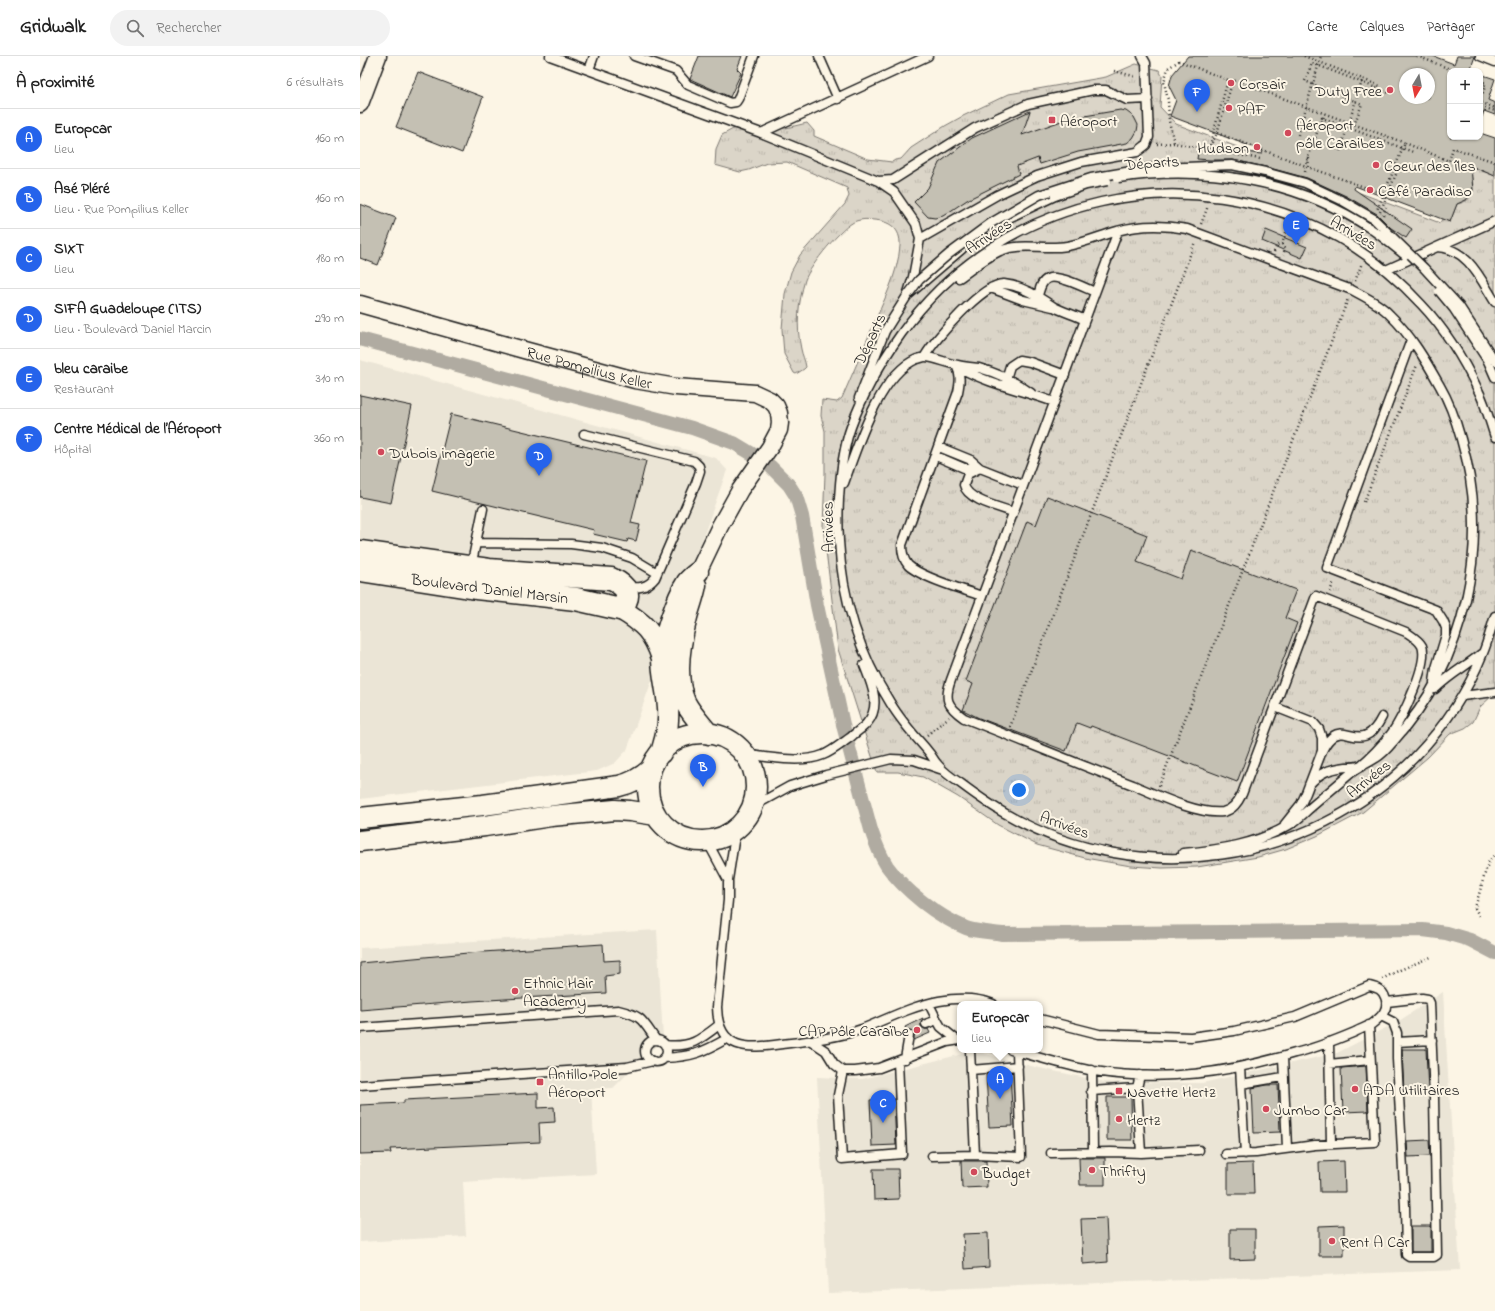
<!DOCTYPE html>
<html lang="fr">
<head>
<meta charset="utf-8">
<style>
	:root { --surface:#fff; --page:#f2f2f2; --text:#222; --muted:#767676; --line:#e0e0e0; --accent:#2563eb }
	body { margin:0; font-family:"Indie Flower",sans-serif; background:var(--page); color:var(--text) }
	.controls { position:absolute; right:12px; top:12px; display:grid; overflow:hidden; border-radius:8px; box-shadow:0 1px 3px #0004 }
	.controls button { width:36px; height:36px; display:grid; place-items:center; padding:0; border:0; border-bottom:1px solid var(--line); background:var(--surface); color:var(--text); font:20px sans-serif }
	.compass { position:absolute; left:1039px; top:12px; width:36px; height:36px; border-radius:50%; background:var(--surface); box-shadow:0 1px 3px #0004; rotate:190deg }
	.you { position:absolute; left:659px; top:734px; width:14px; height:14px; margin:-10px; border:3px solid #fff; border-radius:50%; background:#1a73e8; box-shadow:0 0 0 6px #1a73e833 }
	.badge { display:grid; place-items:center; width:26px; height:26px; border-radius:50%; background:var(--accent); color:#fff; font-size:13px; font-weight:700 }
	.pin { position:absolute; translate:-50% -33px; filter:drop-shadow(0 1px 2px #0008) }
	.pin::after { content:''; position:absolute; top:21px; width:14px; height:12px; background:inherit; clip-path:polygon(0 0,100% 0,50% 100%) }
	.popup { position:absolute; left:597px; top:945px; width:86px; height:52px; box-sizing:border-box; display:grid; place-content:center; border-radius:8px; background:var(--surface); filter:drop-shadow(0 1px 3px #0005); font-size:13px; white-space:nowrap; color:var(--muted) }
	.popup b { font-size:15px; color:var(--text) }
	.popup::after { content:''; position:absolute; left:50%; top:100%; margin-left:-8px; border:8px solid transparent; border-top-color:var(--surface) }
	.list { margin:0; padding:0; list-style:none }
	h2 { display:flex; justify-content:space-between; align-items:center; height:52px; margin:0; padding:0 16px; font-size:17px }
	h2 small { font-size:13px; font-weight:400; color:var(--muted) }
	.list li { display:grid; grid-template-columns:26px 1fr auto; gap:12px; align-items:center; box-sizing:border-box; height:60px; padding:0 16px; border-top:1px solid var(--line) }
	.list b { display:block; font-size:15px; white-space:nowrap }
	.list p { margin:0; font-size:13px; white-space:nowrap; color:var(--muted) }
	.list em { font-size:13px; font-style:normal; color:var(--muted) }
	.icon { flex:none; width:22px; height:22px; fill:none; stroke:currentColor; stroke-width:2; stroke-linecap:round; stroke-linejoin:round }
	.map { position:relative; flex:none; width:1135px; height:1255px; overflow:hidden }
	header { display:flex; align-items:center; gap:24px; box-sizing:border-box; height:56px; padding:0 20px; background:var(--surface); border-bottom:1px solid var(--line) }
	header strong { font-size:19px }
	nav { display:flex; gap:22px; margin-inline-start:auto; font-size:14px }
	.search { width:280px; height:36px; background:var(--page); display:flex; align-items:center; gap:10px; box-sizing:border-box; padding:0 14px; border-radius:22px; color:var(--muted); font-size:15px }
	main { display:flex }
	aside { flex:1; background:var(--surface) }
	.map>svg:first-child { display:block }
	.built { fill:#ebe5d6 }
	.grass { fill:url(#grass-tufts); stroke:#7c7872 }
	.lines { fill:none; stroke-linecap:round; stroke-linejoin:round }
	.canal { stroke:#b0aba1; stroke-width:14 }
	.building { fill:#c4c0b3; stroke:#1c1c1c; fill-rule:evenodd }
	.service-casing { stroke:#1c1c1c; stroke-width:11 }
	.minor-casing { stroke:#1c1c1c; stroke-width:19 }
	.tertiary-casing { stroke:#1c1c1c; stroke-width:23 }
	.secondary-casing { stroke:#1c1c1c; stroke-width:25 }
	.path { stroke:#1c1c1c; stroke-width:2.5; stroke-dasharray:1 3; stroke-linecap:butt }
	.service { stroke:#fcf5e5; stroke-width:8 }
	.minor { stroke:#fcf5e5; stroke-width:16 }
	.tertiary { stroke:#fcf5e5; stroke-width:20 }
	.secondary { stroke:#fcf5e5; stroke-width:22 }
	.service-bridge-casing { stroke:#1c1c1c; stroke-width:11; stroke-linecap:butt }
	.service-bridge { stroke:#fcf5e5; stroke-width:8 }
	.poi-dot { fill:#d1495b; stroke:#fcf5e5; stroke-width:1.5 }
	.labels { text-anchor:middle; stroke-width:4; stroke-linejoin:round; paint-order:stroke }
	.poi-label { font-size:16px; fill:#1c1c1c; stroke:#fcf5e5; text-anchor:start }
	.street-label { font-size:16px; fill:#1c1c1c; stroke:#fcf5e5 }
</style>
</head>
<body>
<header>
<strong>Gridwalk</strong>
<div class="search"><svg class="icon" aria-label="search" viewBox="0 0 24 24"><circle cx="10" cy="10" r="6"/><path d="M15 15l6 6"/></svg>Rechercher</div>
<nav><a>Carte</a><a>Calques</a><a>Partager</a></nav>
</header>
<main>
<aside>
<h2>À proximité<small>6 résultats</small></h2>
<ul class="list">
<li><span class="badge">A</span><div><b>Europcar</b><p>Lieu</p></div><em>160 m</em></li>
<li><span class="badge">B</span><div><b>Asé Pléré</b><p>Lieu · Rue Pompilius Keller</p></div><em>160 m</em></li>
<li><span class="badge">C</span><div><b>SIXT</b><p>Lieu</p></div><em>180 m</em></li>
<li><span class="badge">D</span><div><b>SIFA Guadeloupe (ITS)</b><p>Lieu · Boulevard Daniel Marcin</p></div><em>290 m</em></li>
<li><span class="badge">E</span><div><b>bleu caraibe</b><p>Restaurant</p></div><em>310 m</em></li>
<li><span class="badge">F</span><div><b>Centre Médical de l’Aéroport</b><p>Hôpital</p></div><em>360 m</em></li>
</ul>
</aside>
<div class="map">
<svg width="1135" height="1255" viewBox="0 0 1135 1255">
	<defs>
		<pattern id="grass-tufts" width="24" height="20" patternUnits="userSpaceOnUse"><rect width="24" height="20" fill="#dbd5c8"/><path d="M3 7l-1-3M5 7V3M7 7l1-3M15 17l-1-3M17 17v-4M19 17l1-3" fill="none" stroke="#bbb6ab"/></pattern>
	</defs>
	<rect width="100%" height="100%" fill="#fcf5e5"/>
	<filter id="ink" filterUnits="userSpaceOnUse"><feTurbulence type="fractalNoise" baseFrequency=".025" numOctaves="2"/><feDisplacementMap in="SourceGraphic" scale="8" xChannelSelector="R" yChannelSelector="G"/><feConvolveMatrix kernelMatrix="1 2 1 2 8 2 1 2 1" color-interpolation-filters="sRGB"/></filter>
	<g filter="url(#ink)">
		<!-- built -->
		<path class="built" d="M0,304L356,402L367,414L267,694L255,707L237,715L0,743Z
			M297,874L303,983L253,1032L231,1033L236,1118L103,1126L106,1180L0,1186V892Z
			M1083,936L1100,1214L468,1237L457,1021L502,1023L614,995L675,1011L745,1026L842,1027L977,997L1039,965Z"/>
		<!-- grass -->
		<path class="grass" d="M776,8L799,14L802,20L800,51L816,68L1080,167L1082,163L1090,166L1097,148C1121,143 1111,126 1110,110L1135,120V637L1120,651L1113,666L1105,672L1090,678L1068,701L1003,756L957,780L926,793L898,801L837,811L802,812L771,810L725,802L677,789L638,769L598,741L563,721L538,716H517L478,593L463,470L465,418V375L461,360L462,344L477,346L482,342C492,319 502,296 512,272C523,246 538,218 540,190C541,172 529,165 514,164C508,163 502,163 496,165C482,170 450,210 445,224C438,247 436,270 441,293C442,299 445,304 446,311L444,313L436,318L434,317L424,298L422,273L425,238L431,216L440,199L485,148L489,140L487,132L427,106L407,107L389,114L380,116L355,109L356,93L362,79L373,73L426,72L447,67L454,75V80L508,103L532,106L535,104L541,103L551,92L585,70L603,60L649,38L746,21Z"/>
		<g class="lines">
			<!-- canal -->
			<path class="canal" d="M0,283L332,372L374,387L394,399L410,410L429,429L436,440L442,460L457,549L484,673L511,774C515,786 520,799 527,810C545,835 577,860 606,872C616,876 631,876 642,878L1063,874L1086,877L1110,884L1135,897"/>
		</g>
		<!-- building -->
		<path class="building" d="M339,0H382L377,13L381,17L370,41L330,23Z
			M828,0H1073L1094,8L1097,0H1115L1110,15H1090V81H1120V77L1135,82V120L1111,110L1113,135L1106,144L1097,148L1090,166L995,130L994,133L1052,173L1046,182L1031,172L1017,158L986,140L947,122L906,111L873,104H850L837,103L839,91L902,98L903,95L810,60L816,44L809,30L812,19ZM1045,18H1069V42H1045Z
			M58,16L123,41L102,97L36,71Z
			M1120,18L1135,23L1128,44L1135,47V59L1124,55L1122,61H1120Z
			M760,54L766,55L774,61L778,69L777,75L773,82L767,87L718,96L680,108L678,102L657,110L659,118L607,144L583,160L575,162L568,161L554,146L568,132L579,107L612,82L670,55L662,79L707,63Z
			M0,148L36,162L18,209L0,202Z
			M906,174L947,191L942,202L902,185Z
			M0,339L52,350L31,447L0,441Z
			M91,358L286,405L271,467L280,469L276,485L268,483L267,486L233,478L234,474L72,435Z
			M687,440L787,479L777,506L821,523L831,494L936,534L925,562L937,567L877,726L731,670L730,672L717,667L706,695L619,662L603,654L613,628L606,625L667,465L676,469Z
			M243,888L244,905L260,904V918L245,920L246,937L112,945L0,954V907L108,897Z
			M563,962L561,967V970L565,973H568L570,977L554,984V977L550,974H546L545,971Z
			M1042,993H1066L1068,1037H1044Z
			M1006,1010L1008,1055L983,1056L981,1012Z
			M650,1016L653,1070L629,1071L626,1018Z
			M907,1029H918L920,1076L894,1077L892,1032Z
			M178,1037V1052L194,1051L195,1066L179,1067L180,1086L30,1093L31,1097L0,1098V1049L44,1047V1044Z
			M747,1041H771L772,1084H747Z
			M534,1043L536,1089L512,1090L510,1044Z
			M1069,1084L1070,1100L1048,1101L1047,1085Z
			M719,1102H745V1129H720Z
			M601,1105H626L627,1131L602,1132Z
			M984,1105L985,1136H960L959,1106Z
			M893,1107L894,1138H868V1108Z
			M513,1113H538L539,1143L514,1144Z
			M746,1162L748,1206L723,1208L721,1163Z
			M984,1169V1200H959V1170Z
			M1051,1170H1071V1196H1051Z
			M870,1173H895V1203L870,1204Z
			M628,1177L629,1211L605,1213L603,1178Z"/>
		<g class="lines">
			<defs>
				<path id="service" d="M190,0L401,77L518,125L534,136L556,168L560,183L553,221L547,240
					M274,0L316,15L328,29L370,47L376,46L378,43L394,0
					M459,0L478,43
					M1120,0L1135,6
					M229,14L234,0
					M401,77L568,0
					M518,125L533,124L615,72L668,48L733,34H746L767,44L788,43
					M629,173L634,169L695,140
					M758,175L591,624C584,643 587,650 604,662C660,684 716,707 773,729C797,739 838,759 863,756C873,754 878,746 882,738L956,540L1046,576C1052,580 1059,584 1062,590C1069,607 1042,663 1031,678C1022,689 1012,700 1001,709C997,711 991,711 986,711C969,713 960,716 949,729
					M560,183L637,139L677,120L721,106L777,96L786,89L789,81L786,7L782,0
					M1077,191L1135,165
					M1026,214L1077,191C1108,192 1121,224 1135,246
					M599,222C612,213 625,202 640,195C662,186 684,194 707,190C724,187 740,180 757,175C779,169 804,169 827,173L992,234C1005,241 1020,248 1030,259C1051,279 1066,305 1080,330C1090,347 1096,365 1101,383C1132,487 1106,606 1033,686C1028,692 1023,698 1016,702C1007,708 1000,710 991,717C977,729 963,741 950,752C943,758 937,765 929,769C897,788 860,794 823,797
					M631,232L663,244L693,251
					M678,239C680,233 681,226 687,223C696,217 725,232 735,236
					M1051,284L967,512L1076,554L1083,565L1086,572V579L1076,612L1074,626
					M565,300C575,283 624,226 644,228C663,230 679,241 694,251C704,256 715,259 725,264
					M1128,305L1135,321
					M596,309C601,319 600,326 598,336L542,489C542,496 543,503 548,509C560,521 604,534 622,540
					M600,312C631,329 662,334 694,346
					M646,323L650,310L659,304L670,306L705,319
					M499,342L525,275L547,240L602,193
					M224,378L334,405L339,410L340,415L336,427L295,522C287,532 279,532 267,531
					M1135,381C1130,366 1126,350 1119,336C1104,304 1085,273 1061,248C1037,222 1009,199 979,182C829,98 641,138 541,278C521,306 503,338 491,371C480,401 477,452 479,485C482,543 500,599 531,648C541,665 554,679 567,694C574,702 571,701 578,709C584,716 592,722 600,727C616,739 631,750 648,759C780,834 950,809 1055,701C1084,671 1108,635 1123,597C1128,585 1131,572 1135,560
					M579,391L611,404L620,412L663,429
					M576,400L604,412H615
					M620,412L608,418L604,429C607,444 639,451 653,456
					M484,427C497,392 519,318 557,303C559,303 563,301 565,301C575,301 588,308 598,309C604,311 612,311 619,312C637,317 656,326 671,337
					M116,487L211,488L242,492L272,502L297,517
					M111,511L123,453
					M1075,633C1089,619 1106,610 1121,598
					M1102,640L1135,636
					M915,651L953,666L959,673L962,682V695L946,737L941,748L925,768
					M962,695C964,691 966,687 969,684C985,664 1002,701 1022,661
					M384,698C408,701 441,708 463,699C473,695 482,687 491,681C496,676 503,672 507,667C522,650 511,627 504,609
					M392,751L430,730L466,719L531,703L554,704L580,713
					M376,773L368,824V844L357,951C358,995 387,993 422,988C448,985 477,982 502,973C527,963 552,950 579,945C596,942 617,942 633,948
					M347,785L368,824
					M569,948L577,964
					M1021,960L1033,966L1037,977V1003L1045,1150L1046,1199L1049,1201H1074L1077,1199L1074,1042L1070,947L1068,943L1062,942L1027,946
					M566,968L577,964L581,971L597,984
					M0,972L258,954C283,960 282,964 296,984
					M285 995a11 11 0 1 1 22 0a11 11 0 1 1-22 0Z
					M451,985L466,995L474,1008L483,1015H495L519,1012L587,986L600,984
					M969,986L971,1088
					M1037,986L1072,984
					M305,989C330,992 340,984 359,969
					M610,994L615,1099
					M651,994C679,1001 706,1010 734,1015C805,1026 867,1017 935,997C956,992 976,984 995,976C1000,973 1007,971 1012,968C1021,961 1030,953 1025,941C1022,933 1017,932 1009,930L935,961L874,975L831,981L739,978L680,963
					M923,1001L927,1092
					M304,1002C332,1001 344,996 368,982
					M545,1003L549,979
					M969,1008L1010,1004
					M880,1011L885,1098
					M611,1014L658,1010
					M732,1014L733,1096
					M483,1015L478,1039L482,1103L542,1098L538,1005
					M780,1019L777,1032L781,1097
					M881,1028L923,1021
					M0,1029L267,1011L293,1005
					M731,1035L777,1032
					M691,1097L751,1096L781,1097L839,1094
					M866,1098L896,1097L955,1089L1015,1086L1009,969
					M572,1100L615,1099L661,1101L657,996"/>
				<g id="minor">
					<path d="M0,48L18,0"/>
					<path id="s1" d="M0,248L164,294L275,324L316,331L395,337L410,344L416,350L419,357L420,367L419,374L410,391L380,434L360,470L338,516"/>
				</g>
				<path id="tertiary" d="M336,529C334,540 330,550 327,561C320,587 314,620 325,646C331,658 341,668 349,678
					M260,553C284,567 293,576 302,602
					M288 731a54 54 0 1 1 108 0a54 54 0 1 1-108 0Z
					M301,697C304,686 308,675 308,664C310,643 302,623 302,602C302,584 317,541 327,526C330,522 334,519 338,516
					M0,762L123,749L259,730C272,727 281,722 291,713
					M0,785L125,770L191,760L255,754L270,755L296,759"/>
				<path id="secondary" d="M0,496L129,514L251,523C267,530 273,539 260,553L216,543L116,532L0,514"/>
			</defs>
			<!-- service casing -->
			<use href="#service" class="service-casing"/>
			<!-- minor casing -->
			<use href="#minor" class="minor-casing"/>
			<!-- tertiary casing -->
			<use href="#tertiary" class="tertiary-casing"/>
			<!-- secondary casing -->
			<use href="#secondary" class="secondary-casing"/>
			<!-- path -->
			<path class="path" d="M944,0L1020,30
				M1057,0L1095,15
				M754,15L777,21
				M1120,25L1126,27L1120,46L1135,52
				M1125,52L1135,55
				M994,69L1002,48L945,25L952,7L1029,37
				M959,73L965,58
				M857,77L946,110
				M938,79L961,0
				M852,87L857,77L873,24L1045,87L1017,154
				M1045,87L1089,105L1093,92L1135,106
				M797,88L814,87
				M849,93L868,24L819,5L808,12L804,26L808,44L809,65L814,87L900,103
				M837,94L844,93
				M980,95L1002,25
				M949,102L948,111L1024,138
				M945,116L947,105L962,62L1053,96
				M1020,156L1037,116
				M1023,159L1026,151
				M841,168L848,150
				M922,188L925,193L923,199
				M914,196L917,189L922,188L928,171
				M995,225L1002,207
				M1004,446L1057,309
				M970,536L974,525
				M650,671L835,186
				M567,679L589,661
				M799,730L988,243
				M1119,860L1115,852L1128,807L1135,798
				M1022,923L1040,914L1071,901"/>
			<!-- service -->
			<use href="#service" class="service"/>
			<!-- minor -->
			<use href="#minor" class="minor"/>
			<!-- tertiary -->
			<use href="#tertiary" class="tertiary"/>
			<!-- secondary -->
			<use href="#secondary" class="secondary"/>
			<defs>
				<path id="service-bridge" d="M758,122C846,109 937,124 1011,173C1023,181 1034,191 1045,199
					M695,140L726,129L747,125
					M1079,235L1094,253L1128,305
					M547,240L559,224L589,198L631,167L679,139L731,122L789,112L826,111L872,109L905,116L945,127L983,145L1014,163L1064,212L1099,250L1135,305"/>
			</defs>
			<!-- service-bridge casing -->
			<use href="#service-bridge" class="service-bridge-casing"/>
			<!-- service-bridge -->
			<use href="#service-bridge" class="service-bridge"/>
		</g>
	</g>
	<!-- markers -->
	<g class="poi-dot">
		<circle cx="871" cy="27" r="4"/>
		<circle cx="1030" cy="34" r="4"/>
		<circle cx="869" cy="52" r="4"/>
		<rect x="688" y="60" width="8" height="8" rx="2"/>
		<circle cx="928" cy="77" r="4"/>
		<circle cx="897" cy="91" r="4"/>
		<circle cx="1016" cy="109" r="4"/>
		<circle cx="1010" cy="134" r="4"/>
		<circle cx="21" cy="396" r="4"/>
		<circle cx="155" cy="935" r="4"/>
		<circle cx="557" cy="974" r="4"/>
		<rect x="176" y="1022" width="8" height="8" rx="2"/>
		<circle cx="995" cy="1033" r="4"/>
		<rect x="755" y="1031" width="8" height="8" rx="2"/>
		<circle cx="906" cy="1053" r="4"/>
		<circle cx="759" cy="1063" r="4"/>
		<circle cx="732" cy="1114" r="4"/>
		<circle cx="614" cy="1116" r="4"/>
		<circle cx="972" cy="1185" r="4"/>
	</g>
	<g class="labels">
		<!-- poi labels -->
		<g class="poi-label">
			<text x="879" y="33">Corsair</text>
			<text x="1022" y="40" text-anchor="end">Duty Free</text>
			<text x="877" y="58">PAF</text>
			<text x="700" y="70">Aéroport</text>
			<text x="936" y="74">Aéroport<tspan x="936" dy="18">pôle Caraibes</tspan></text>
			<text x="889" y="97" text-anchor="end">Hudson</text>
			<text x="1024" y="115">Coeur des îles</text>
			<text x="1018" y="140">Café Paradiso</text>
			<text x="29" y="402">Dubois imagerie</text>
			<text x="163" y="932">Ethnic Hair<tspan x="163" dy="18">Academy</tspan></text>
			<text x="549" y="980" text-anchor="end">CAP Pôle Caraïbe</text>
			<text x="188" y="1023">Antillo Pole<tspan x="188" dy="18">Aéroport</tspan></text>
			<text x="1003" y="1039">ADA Utilitaires</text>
			<text x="767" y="1041">Navette Hertz</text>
			<text x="914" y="1059">Jumbo Car</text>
			<text x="767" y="1069">Hertz</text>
			<text x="740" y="1120">Thrifty</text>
			<text x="622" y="1122">Budget</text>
			<text x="980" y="1191">Rent A Car</text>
		</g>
		<!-- street labels -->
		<g class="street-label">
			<text transform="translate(792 106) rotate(-4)" y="6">Départs</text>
			<text transform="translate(994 176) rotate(31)" y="6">Arrivées</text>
			<text transform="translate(628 179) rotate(-33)" y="6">Arrivées</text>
			<text transform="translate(509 283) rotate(-65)" y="6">Départs</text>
			<text dy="6" stroke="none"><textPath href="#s1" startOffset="238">Rue Pompilius Keller</textPath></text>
			<text transform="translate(467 471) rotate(-91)" y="6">Arrivées</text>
			<text transform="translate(130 532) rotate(7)" y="6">Boulevard Daniel Marsin</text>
			<text transform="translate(1008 722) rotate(-38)" y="6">Arrivées</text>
			<text transform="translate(705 768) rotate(20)" y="6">Arrivées</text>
		</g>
	</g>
</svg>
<div class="controls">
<button>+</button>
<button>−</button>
</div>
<svg class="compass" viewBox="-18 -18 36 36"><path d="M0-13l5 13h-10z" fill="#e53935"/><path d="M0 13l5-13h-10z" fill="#767676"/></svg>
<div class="you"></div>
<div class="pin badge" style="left:640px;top:1043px">A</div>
<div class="popup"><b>Europcar</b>Lieu</div>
<div class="pin badge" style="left:343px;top:731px">B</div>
<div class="pin badge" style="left:523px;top:1067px">C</div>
<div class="pin badge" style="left:179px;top:420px">D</div>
<div class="pin badge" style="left:936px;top:189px">E</div>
<div class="pin badge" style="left:837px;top:56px">F</div>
</div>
</main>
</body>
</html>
